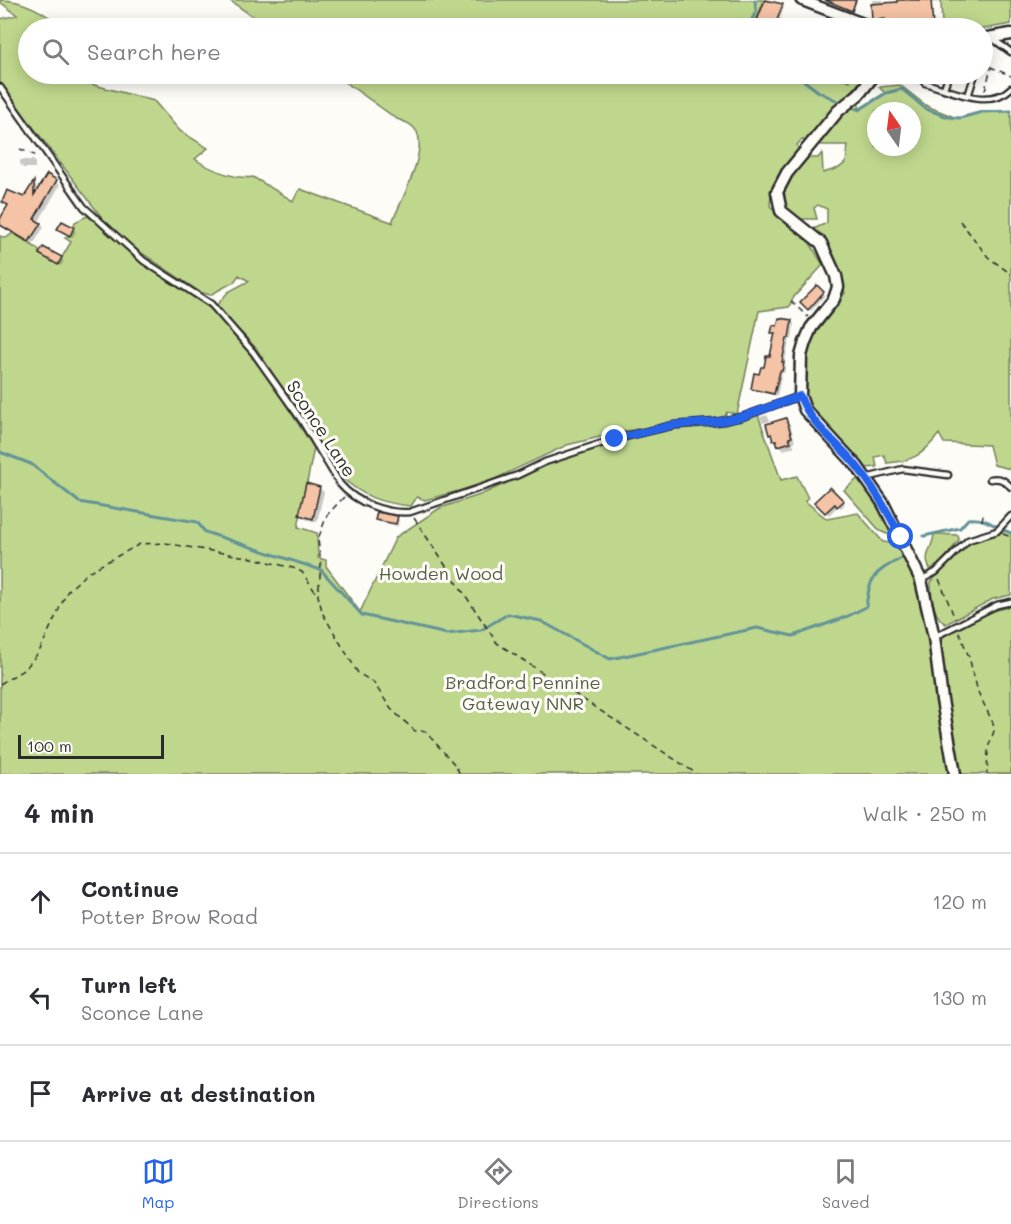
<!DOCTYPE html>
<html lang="en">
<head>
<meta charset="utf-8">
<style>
	:root { --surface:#fff; --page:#f7f7f7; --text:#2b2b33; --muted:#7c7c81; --line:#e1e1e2; --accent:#2563eb }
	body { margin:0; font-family:Mali,sans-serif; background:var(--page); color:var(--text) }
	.compass { position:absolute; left:867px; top:102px; width:54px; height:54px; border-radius:50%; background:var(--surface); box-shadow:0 3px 15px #0003; rotate:346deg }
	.scale { position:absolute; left:18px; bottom:15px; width:146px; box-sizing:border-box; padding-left:6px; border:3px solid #2b2b2b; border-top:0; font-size:16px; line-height:21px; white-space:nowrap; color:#2b2b2b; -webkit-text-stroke:4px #fdfcf7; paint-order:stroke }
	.stop { position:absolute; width:18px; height:18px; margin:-14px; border:4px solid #2563eb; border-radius:50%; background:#fff }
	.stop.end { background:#2563eb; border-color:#fff; box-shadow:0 2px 6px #0008 }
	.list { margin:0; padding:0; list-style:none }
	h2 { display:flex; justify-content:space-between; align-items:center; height:78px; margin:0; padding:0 24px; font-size:26px }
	h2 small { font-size:20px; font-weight:400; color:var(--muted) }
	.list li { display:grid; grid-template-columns:39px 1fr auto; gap:18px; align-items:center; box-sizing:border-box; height:96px; padding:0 24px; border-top:2px solid var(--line) }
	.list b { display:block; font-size:22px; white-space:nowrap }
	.list p { margin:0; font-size:20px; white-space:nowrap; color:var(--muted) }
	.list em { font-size:20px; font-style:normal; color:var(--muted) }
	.icon { flex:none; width:33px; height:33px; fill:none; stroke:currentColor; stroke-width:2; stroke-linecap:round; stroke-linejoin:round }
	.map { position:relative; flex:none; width:1011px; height:774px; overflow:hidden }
	.search { position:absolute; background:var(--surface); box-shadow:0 3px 15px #0003; left:18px; right:18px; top:18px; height:66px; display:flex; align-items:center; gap:15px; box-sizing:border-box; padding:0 21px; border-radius:33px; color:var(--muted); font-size:22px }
	.sheet { height:366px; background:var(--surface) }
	nav { display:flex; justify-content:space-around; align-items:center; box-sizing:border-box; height:84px; border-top:2px solid var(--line); background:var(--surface); font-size:16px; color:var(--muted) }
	nav a { display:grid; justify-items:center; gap:3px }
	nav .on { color:var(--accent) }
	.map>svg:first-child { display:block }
	.green { fill:#bfd78d; stroke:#75815c; stroke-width:1.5; fill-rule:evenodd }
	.shadow { fill:#0003 }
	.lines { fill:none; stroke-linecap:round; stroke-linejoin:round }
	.stream { stroke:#639398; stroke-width:3 }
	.building { fill:#f5c3a5; stroke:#2b2b2b; stroke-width:1.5 }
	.service-casing { stroke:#2b2b2b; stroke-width:9 }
	.minor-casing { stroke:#2b2b2b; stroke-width:14 }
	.tertiary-casing { stroke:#2b2b2b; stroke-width:15 }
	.path { stroke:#2b2b2b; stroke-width:1.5; stroke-dasharray:6 4.5; stroke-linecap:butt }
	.service { stroke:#fdfcf7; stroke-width:4.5 }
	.minor { stroke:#fdfcf7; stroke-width:9 }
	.tertiary { stroke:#fdfcf7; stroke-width:10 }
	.route { stroke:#2563eb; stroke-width:8 }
	.labels { text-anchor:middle; stroke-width:6; stroke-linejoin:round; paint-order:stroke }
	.street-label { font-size:18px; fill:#2b2b2b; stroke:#fdfcf7 }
	.park-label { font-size:18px; fill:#575f48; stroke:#fdfcf7 }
</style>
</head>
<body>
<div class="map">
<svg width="1011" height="774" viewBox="0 0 1011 774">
	<rect width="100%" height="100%" fill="#fdfcf7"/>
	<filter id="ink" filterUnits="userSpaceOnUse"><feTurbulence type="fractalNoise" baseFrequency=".0167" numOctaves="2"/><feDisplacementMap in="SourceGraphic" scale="12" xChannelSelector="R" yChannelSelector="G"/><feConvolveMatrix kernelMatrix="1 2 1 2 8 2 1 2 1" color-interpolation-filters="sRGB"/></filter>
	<g filter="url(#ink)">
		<!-- green -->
		<path class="green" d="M0,0C25,0 45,13 64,28H28V74H77L83,82L154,101L180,131L208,148L195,159C209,169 236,180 253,177L293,201L300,189L394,223L392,222C401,202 427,152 417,132C413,124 405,122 397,119L334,74H830L850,81L852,74H867L806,143L802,139L797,145L799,152C781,171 771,180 770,206L810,243L823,265L793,298L789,307L759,311L737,414L727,412L724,418L685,421L620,432L567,445L484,484L425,500L417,497L411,506C380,503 363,497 339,475L256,348L220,311L217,305L228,292L249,281L239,275L234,282L210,295L200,292L130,245L103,219L5,90L0,83V19L17,15L0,2Z
			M229,0H764L753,28H270Z
			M941,0H1011V24L983,29L942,28Z
			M900,85L927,106L954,117L960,118L982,112L1011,111V469L994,465L989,445L944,443L939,434C923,455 913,461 887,463L884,455L875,457L877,467L866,468L806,402C796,351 817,331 845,293L824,242L811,230L827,223V209L818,205L814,208L817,219H798L786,208L784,189L796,167L809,158H818L822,153L823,173L839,168L846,162L848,145H819L843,110L859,97V109L885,93L879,87ZM876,111H912V147H876Z
			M87,216L96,221L149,268L211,309L250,352L252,358L259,363L314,448L298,527L317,533L318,558L326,560V566L360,612L396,537L440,508L480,495L551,463L593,449L667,430L725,425L758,415L781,480L797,476L808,498L805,501L827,519L858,513L883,542L898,544L901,554H904L917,584L926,623L941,731L950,774H0V236L6,238L13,233L38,249L39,254L58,264L71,242L65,238L70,235L75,222Z
			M860,477L893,535L892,536L880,531L844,490Z
			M1006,531L1011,533V595L993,599L946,624C933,617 931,595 931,582L963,547L976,540Z
			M934,534L958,535L959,540C951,549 942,566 930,569C922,556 933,548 934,534Z
			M1011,606V774H958L940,644L946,632L989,609L990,612Z"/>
		<!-- shadow -->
		<path class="shadow" d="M767,0L784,7L779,22L796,28H756Z
			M823,0H857L853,11Z
			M872,0H883L884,4L899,3L898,0H940V2L932,3L934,28H902L901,22L875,21L873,19Z
			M849,74H859L857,78Z
			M20,160H33L35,162V168H23L20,165Z
			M56,181L60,185L38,223L44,227L33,245L0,224L9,206L3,202L25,199L34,184L37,187V193Z
			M59,229H73L76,231L73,237Z
			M43,256L61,259L64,261L61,266Z
			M817,287L825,295L811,311L802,302Z
			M792,321L794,324L792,340L790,339L784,364L786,366L784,373H782L777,396L755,391L752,388L771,358L776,336L773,332Z
			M767,415L770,421L763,423L760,417Z
			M785,420L790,424L795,442H793L794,447L784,450L770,434Z
			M319,488L324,492L317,522L305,519L301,515Z
			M830,489L845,504L841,508L838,506L829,515L816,502Z
			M397,518L399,520L398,526L379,522L377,519Z"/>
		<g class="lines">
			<!-- stream -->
			<path class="stream" d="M747,28L756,12L755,0
				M795,74L819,92L844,104
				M850,106L859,110L886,93L902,89L926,109L948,117L960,118L982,112L1011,111
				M0,452L31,464L79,502L197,522L205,532L321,570L362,615L447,634L481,630L508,614L541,621L610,659L757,628L793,636L846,617L866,607C870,576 873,573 902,558
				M924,536L960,528L968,519C988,517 993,527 1011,533"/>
		</g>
		<!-- building -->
		<path class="building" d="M765,0L783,4L777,20L799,28H754Z
			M825,0H856L852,11Z
			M897,0H931L933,28H900V21L885,22V19L872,20L871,4L897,2Z
			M47,174L57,180L34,219L41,223L29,242L0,225V219L8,205L2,202L7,190L24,197L34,181V195Z
			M62,221L74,227L70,236L57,229Z
			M43,247L62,257L58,265L39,254Z
			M817,285L824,292L808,310L800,302Z
			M779,318L792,320L789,338H787L782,362H784L782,371H780L774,394L751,389L754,373L759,374L761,367H764L766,356H770L775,333H771L773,325L777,326Z
			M786,418L792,437L789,438L791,442L778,446L776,440L773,441L771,434L769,435L766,424Z
			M306,483L320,487L313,519L299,515Z
			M830,487L844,501L837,507L835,504L825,513L814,502Z
			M377,512L398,516L396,524L375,520Z"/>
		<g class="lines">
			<defs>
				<path id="service" d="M993,39L1011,52
					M925,83C951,90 989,110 1011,88
					M0,87L84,207L144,261L211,304L253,352L302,421L340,484C356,503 386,514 410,512L518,475L545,462L615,439L674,425L716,422L742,417L800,396
					M944,88L949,74
					M968,96L975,74
					M866,478L903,469L948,475
					M990,479C1000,477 1004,480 1011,487
					M921,580L936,572L968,540L997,531L1011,516
					M934,637L997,605L1011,602"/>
				<path id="minor" d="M801,0L875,28"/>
				<path id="tertiary" d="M982,39L1011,34
					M875,74L859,94L838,111L787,173L777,192L781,211L821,243L836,276L838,287L834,299L811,328L805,342L801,356L800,396L805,410L857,466L883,503L921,580L934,637L942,700L955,774"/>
			</defs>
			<!-- service casing -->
			<use href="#service" class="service-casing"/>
			<!-- minor casing -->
			<use href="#minor" class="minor-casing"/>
			<!-- tertiary casing -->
			<use href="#tertiary" class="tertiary-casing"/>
			<!-- path -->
			<path class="path" d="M982,60L991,67L1011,76
				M985,90L991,68
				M20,149L39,157
				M960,221L988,257L1011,274
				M791,301L808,317
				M344,497L327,515L318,539L321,565L318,596L323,614L358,673L373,682L391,709L415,731H425L455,765L460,774
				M414,518L497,643L697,774
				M982,521L983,515
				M1003,534L1011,537
				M939,579L955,619
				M959,632L969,657L978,692L993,723L994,731L988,748L987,774
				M0,684L25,669L39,652L67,592L88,572L140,544L165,543L252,558L293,568L302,572L318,596"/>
			<!-- service -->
			<use href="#service" class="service"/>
			<!-- minor -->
			<use href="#minor" class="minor"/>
			<!-- tertiary -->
			<use href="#tertiary" class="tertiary"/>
		</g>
	</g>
	<g class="lines" filter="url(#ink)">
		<!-- route -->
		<path class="route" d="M615,439L674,425L716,422L742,417L800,396C810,424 837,442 856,465C874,487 888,512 901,537"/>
	</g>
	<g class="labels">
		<!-- street labels -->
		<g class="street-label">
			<text transform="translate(321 429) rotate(57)" y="6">Sconce Lane</text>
		</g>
		<!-- park labels -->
		<g class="park-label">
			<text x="441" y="580">Howden Wood</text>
			<text x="523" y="689">Bradford Pennine<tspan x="523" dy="21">Gateway NNR</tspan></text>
		</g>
	</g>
</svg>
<svg class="compass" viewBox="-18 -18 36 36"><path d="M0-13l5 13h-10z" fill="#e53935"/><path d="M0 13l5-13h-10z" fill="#7c7c81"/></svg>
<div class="scale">100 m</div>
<div class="stop" style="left:901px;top:537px"></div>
<div class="stop end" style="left:615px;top:439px"></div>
<div class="search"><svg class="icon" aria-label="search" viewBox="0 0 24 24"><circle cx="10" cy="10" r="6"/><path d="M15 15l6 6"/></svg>Search here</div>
</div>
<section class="sheet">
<h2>4 min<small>Walk · 250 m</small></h2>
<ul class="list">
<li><svg class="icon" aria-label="ahead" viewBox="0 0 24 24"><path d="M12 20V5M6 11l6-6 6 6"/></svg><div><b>Continue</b><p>Potter Brow Road</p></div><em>120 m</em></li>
<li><svg class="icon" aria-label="left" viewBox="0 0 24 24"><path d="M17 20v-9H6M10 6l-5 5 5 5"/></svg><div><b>Turn left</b><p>Sconce Lane</p></div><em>130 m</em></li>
<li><svg class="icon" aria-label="arrive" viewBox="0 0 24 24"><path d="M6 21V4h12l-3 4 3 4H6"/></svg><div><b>Arrive at destination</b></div></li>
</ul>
</section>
<nav>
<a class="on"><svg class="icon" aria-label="map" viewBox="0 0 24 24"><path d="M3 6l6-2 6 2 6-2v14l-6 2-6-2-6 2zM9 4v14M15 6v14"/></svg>Map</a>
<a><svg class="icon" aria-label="directions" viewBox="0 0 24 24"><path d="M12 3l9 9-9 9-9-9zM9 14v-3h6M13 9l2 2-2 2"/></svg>Directions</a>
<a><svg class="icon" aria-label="saved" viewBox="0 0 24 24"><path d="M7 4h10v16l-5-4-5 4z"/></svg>Saved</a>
</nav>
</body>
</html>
